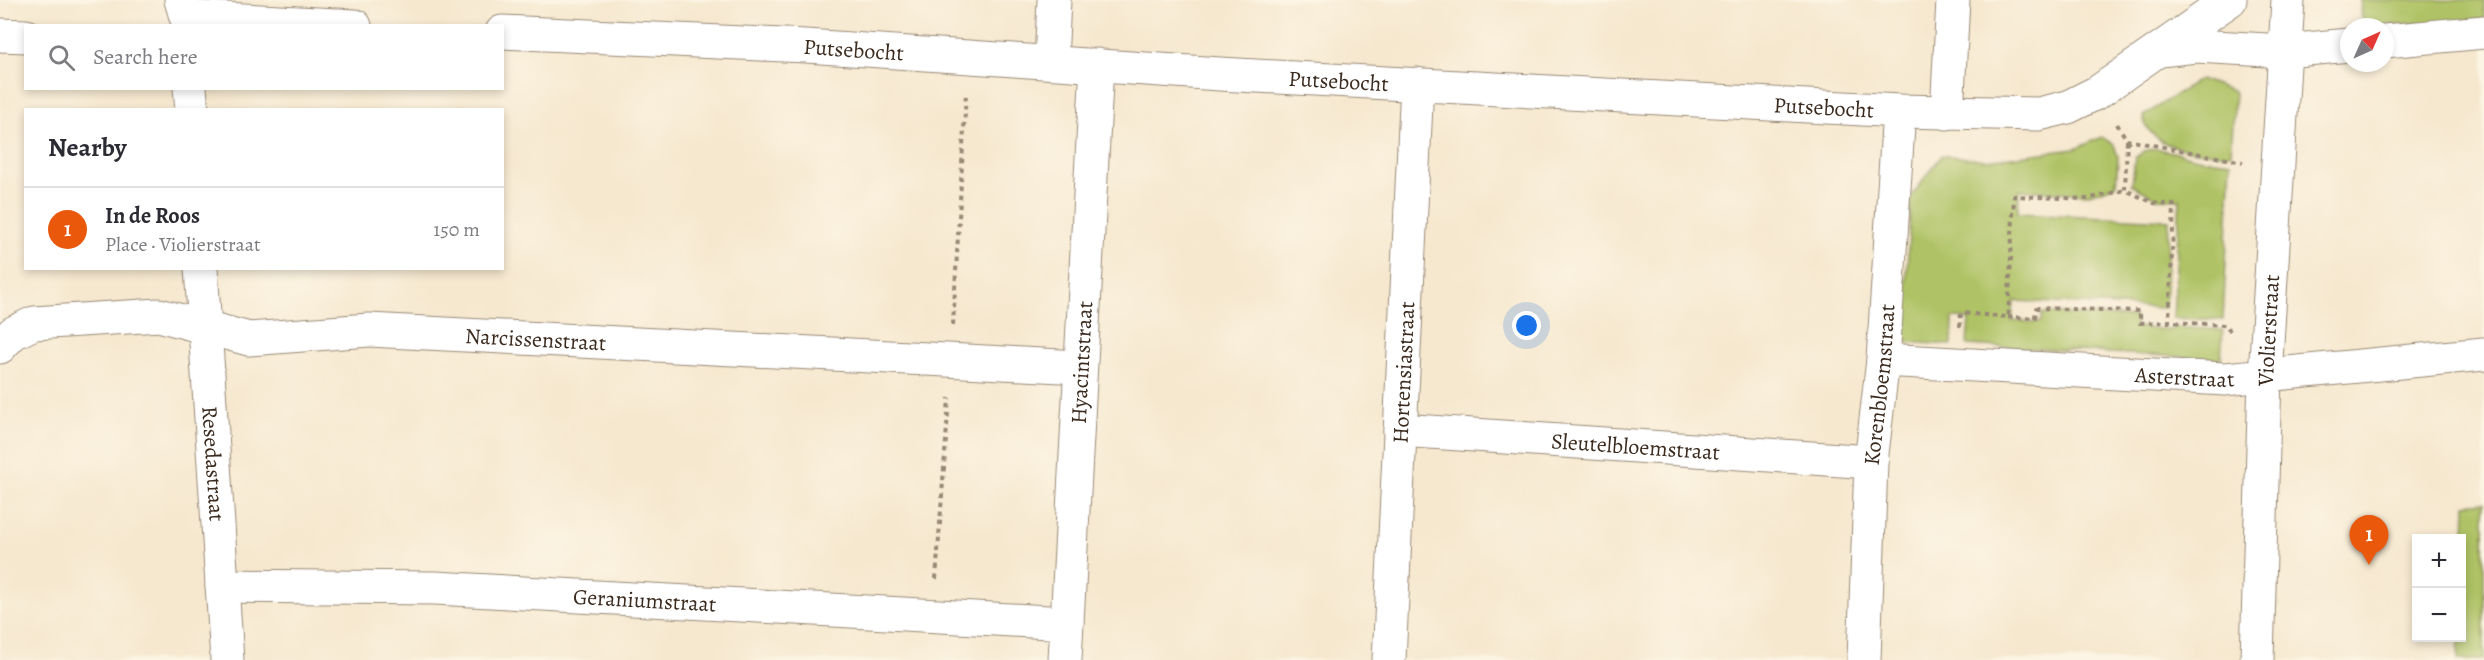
<!DOCTYPE html>
<html lang="en">
<head>
<meta charset="utf-8">
<style>
	:root { --surface:#fff; --page:#f2f2f3; --text:#2b2b33; --muted:#7c7c81; --line:#e1e1e2; --accent:#ea580c }
	body { margin:0; font-family:Alegreya,serif; background:var(--page); color:var(--text) }
	.controls { position:absolute; right:18px; bottom:18px; display:grid; overflow:hidden; border-radius:0px; box-shadow:0 3px 9px #0003 }
	.controls button { width:54px; height:54px; display:grid; place-items:center; padding:0; border:0; border-bottom:2px solid var(--line); background:var(--surface); color:var(--text); font:30px sans-serif }
	.compass { position:absolute; left:2340px; top:18px; width:54px; height:54px; border-radius:50%; background:var(--surface); box-shadow:0 3px 9px #0003; rotate:45deg }
	.you { position:absolute; left:1527px; top:326px; width:21px; height:21px; margin:-15px; border:4px solid #fff; border-radius:50%; background:#1a73e8; box-shadow:0 0 0 9px #1a73e833 }
	.badge { display:grid; place-items:center; width:39px; height:39px; border-radius:50%; background:var(--accent); color:#fff; font-size:20px; font-weight:700 }
	.pin { position:absolute; translate:-50% -50px; filter:drop-shadow(0 2px 3px #0008) }
	.pin::after { content:''; position:absolute; top:32px; width:21px; height:18px; background:inherit; clip-path:polygon(0 0,100% 0,50% 100%) }
	.list { margin:0; padding:0; list-style:none }
	h2 { display:flex; justify-content:space-between; align-items:center; height:78px; margin:0; padding:0 24px; font-size:26px }
	h2 small { font-size:20px; font-weight:400; color:var(--muted) }
	.list li { display:grid; grid-template-columns:39px 1fr auto; gap:18px; align-items:center; box-sizing:border-box; height:84px; padding:0 24px; border-top:2px solid var(--line) }
	.list b { display:block; font-size:22px; white-space:nowrap }
	.list p { margin:0; font-size:20px; white-space:nowrap; color:var(--muted) }
	.list em { font-size:20px; font-style:normal; color:var(--muted) }
	.icon { flex:none; width:33px; height:33px; fill:none; stroke:currentColor; stroke-width:2; stroke-linecap:round; stroke-linejoin:round }
	.map { position:relative; flex:none; width:2484px; height:660px; overflow:hidden }
	.search { position:absolute; background:var(--surface); box-shadow:0 3px 9px #0003; left:24px; top:24px; width:480px; height:66px; display:flex; align-items:center; gap:15px; box-sizing:border-box; padding:0 21px; border-radius:0px; color:var(--muted); font-size:22px }
	.panel { position:absolute; background:var(--surface); box-shadow:0 3px 9px #0003; left:24px; top:108px; width:480px; height:162px; border-radius:0px }
	.map>svg:first-child { display:block }
	.green { fill:#afc265; stroke:#757642; stroke-width:1.5 }
	.lines { fill:none; stroke-linecap:round; stroke-linejoin:round }
	.street-casing { stroke:#988976; stroke-width:35 }
	.path { stroke:#988976; stroke-width:4; stroke-dasharray:4.5 4.5; stroke-linecap:butt }
	.street { stroke:#fff; stroke-width:33 }
	.labels { text-anchor:middle; stroke-width:4.5; stroke-linejoin:round; paint-order:stroke }
	.street-label { font-size:22px; fill:#3b2a1e; stroke:#fcf5e5 }
</style>
</head>
<body>
<div class="map">
<svg width="2484" height="660" viewBox="0 0 2484 660">
	<rect width="100%" height="100%" fill="#fcf5e5"/>
	<filter id="ink" filterUnits="userSpaceOnUse"><feTurbulence type="fractalNoise" baseFrequency=".0167" numOctaves="2"/><feDisplacementMap in="SourceGraphic" scale="12" xChannelSelector="R" yChannelSelector="G"/><feConvolveMatrix kernelMatrix="1 2 1 2 8 2 1 2 1" color-interpolation-filters="sRGB"/></filter>
	<filter id="wash" filterUnits="userSpaceOnUse"><feTurbulence type="fractalNoise" baseFrequency=".008" numOctaves="4" result="noise"/><feDisplacementMap in="SourceGraphic" scale="24" xChannelSelector="R" yChannelSelector="G"/><feGaussianBlur stdDeviation="1.35" result="paint"/><feColorMatrix in="noise" values="0 0 0 0 0 0 0 0 0 0 0 0 0 0 0 0 0 1.4 0 .05"/><feComposite in="paint" operator="in"/></filter>
	<g filter="url(#wash)">
		<rect width="100%" height="100%" fill="#f6e8cf"/>
		<!-- green -->
		<path class="green" d="M2361,0H2484V20L2362,27Z
			M2200,79L2235,92L2231,154C2201,152 2150,152 2143,116Z
			M2102,137L2114,145L2118,157L2116,185L2089,194L2019,190L2018,213L2169,220L2165,308L2014,301L2012,321L2041,322L2042,313L2135,317L2136,327L2172,330L2173,327L2223,330L2221,359L1967,345L1969,319L1953,318L1952,345L1903,342L1911,197L1942,155L1986,160L2075,149Z
			M2156,148L2198,158L2231,162L2223,320L2173,318L2180,199L2156,198L2132,185L2135,158L2144,151Z
			M2484,502V660H2458L2459,638H2462L2466,504Z"/>
	</g>
	<g filter="url(#ink)">
		<g class="lines">
			<defs>
				<g id="street">
					<path d="M181,0L186,17L355,26"/>
					<path id="s1" d="M502,32L806,46L1220,74L1899,111L2039,114L2068,107L2098,92L2230,0"/>
					<path d="M0,35L26,36"/>
					<path d="M2385,41L2484,32"/>
					<path d="M2160,50L2196,46L2285,51L2349,45"/>
					<path d="M1051,61L1054,0"/>
					<path d="M190,88L192,110"/>
					<path d="M1947,113L1953,0"/>
					<path id="s2" d="M201,268L227,660"/>
					<path id="s3" d="M0,347L13,333L34,323L159,315L249,339L369,330L1080,367"/>
					<path id="s4" d="M1883,360L2225,379L2484,354"/>
					<path id="s5" d="M1400,430L1871,462"/>
					<path id="s6" d="M222,586L435,588L1067,623"/>
					<path id="s7" d="M1065,660L1097,65"/>
					<path id="s8" d="M1389,660L1417,84"/>
					<path id="s9" d="M1864,660L1871,462L1883,360L1899,111"/>
					<path id="s10" d="M2257,660L2265,376L2288,0"/>
				</g>
			</defs>
			<!-- street casing -->
			<use href="#street" class="street-casing"/>
			<!-- path -->
			<path class="path" d="M2117,124L2127,140L2243,162
				M2127,140L2125,190L2154,203L2174,205L2169,322L2226,325L2230,331
				M2008,317L2035,318L2036,308L2140,311V323L2169,322
				M953,325L966,93
				M1960,327L1961,313L2008,317L2014,196L2087,199L2125,190
				M936,579L949,398"/>
			<!-- street -->
			<use href="#street" class="street"/>
		</g>
	</g>
	<g class="labels">
		<!-- street labels -->
		<g class="street-label">
			<text dy="8" stroke="none"><textPath href="#s1" startOffset="352">Putsebocht</textPath></text>
			<text dy="8" stroke="none"><textPath href="#s1" startOffset="838">Putsebocht</textPath></text>
			<text dy="8" stroke="none"><textPath href="#s1" startOffset="1324">Putsebocht</textPath></text>
			<text dy="8" stroke="none"><textPath href="#s10" startOffset="330">Violierstraat</textPath></text>
			<text dy="8" stroke="none"><textPath href="#s3" startOffset="548">Narcissenstraat</textPath></text>
			<text dy="8" stroke="none"><textPath href="#s7" startOffset="298">Hyacintstraat</textPath></text>
			<text dy="8" stroke="none"><textPath href="#s8" startOffset="288">Hortensiastraat</textPath></text>
			<text dy="8" stroke="none"><textPath href="#s4" startOffset="302">Asterstraat</textPath></text>
			<text dy="8" stroke="none"><textPath href="#s9" startOffset="276">Korenbloemstraat</textPath></text>
			<text dy="8" stroke="none"><textPath href="#s5" startOffset="236">Sleutelbloemstraat</textPath></text>
			<text dy="8" stroke="none"><textPath href="#s2" startOffset="196">Resedastraat</textPath></text>
			<text dy="8" stroke="none"><textPath href="#s6" startOffset="423">Geraniumstraat</textPath></text>
		</g>
	</g>
</svg>
<div class="controls">
<button>+</button>
<button>−</button>
</div>
<svg class="compass" viewBox="-18 -18 36 36"><path d="M0-13l5 13h-10z" fill="#e53935"/><path d="M0 13l5-13h-10z" fill="#7c7c81"/></svg>
<div class="you"></div>
<div class="pin badge" style="left:2369px;top:565px">1</div>
<div class="search"><svg class="icon" aria-label="search" viewBox="0 0 24 24"><circle cx="10" cy="10" r="6"/><path d="M15 15l6 6"/></svg>Search here</div>
<section class="panel">
<h2>Nearby<small></small></h2>
<ul class="list">
<li><span class="badge">1</span><div><b>In de Roos</b><p>Place · Violierstraat</p></div><em>150 m</em></li>
</ul>
</section>
</div>
</body>
</html>
